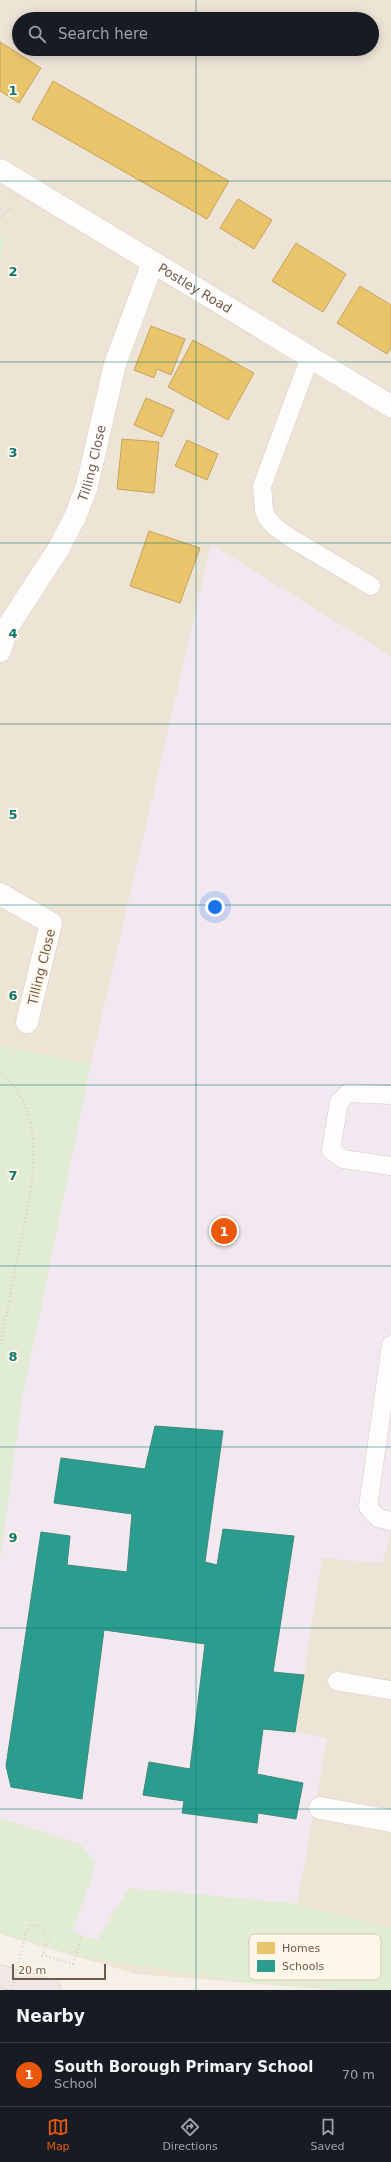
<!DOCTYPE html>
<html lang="en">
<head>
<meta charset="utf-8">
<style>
	:root { --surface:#171b24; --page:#20242c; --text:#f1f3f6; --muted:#9ea1a6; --line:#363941; --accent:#ea580c }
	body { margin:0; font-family:"DejaVu Sans",sans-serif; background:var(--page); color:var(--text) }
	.scale { position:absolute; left:12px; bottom:10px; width:94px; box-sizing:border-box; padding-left:4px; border:2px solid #715a4b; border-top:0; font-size:11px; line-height:14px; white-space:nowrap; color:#715a4b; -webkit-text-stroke:3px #fef7e9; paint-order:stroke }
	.you { position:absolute; left:215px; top:907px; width:14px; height:14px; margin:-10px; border:3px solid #fff; border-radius:50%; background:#1a73e8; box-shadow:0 0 0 6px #1a73e833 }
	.badge { display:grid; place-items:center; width:26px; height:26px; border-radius:50%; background:var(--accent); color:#fff; font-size:13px; font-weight:700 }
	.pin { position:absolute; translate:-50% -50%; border:2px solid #fff; box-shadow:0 1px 4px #0006 }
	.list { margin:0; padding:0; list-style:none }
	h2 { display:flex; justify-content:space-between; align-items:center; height:52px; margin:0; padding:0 16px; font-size:17px }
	h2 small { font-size:13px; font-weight:400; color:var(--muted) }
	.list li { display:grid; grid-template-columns:26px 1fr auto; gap:12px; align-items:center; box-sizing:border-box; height:64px; padding:0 16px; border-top:1px solid var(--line) }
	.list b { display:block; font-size:15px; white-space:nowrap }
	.list p { margin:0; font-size:13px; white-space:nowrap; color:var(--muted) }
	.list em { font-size:13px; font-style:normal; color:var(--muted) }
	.icon { flex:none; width:22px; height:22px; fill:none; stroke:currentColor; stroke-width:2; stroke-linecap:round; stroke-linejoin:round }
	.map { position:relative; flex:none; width:391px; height:1990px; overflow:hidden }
	.search { position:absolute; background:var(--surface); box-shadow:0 2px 10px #0003; left:12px; right:12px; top:12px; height:44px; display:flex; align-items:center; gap:10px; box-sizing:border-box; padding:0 14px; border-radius:22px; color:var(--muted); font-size:15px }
	.sheet { height:116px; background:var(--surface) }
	nav { display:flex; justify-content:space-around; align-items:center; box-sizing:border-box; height:56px; border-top:1px solid var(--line); background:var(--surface); font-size:11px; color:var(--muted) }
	nav a { display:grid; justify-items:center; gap:2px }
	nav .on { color:var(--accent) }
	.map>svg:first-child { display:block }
	.residential { fill:#eee4d6; fill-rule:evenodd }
	.education { fill:#f2e8f0 }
	.green { fill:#e1ecd4 }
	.homes { fill:#e9c46a; stroke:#c5a461 }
	.schools { fill:#2a9d8f; stroke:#3f897b }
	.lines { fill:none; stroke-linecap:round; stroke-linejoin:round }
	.lane-casing { stroke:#d4cdc6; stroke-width:19 }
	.street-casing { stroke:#d4cdc6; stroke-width:23 }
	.highway-casing { stroke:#d4ccc5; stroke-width:23 }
	.path { stroke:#d6d0ca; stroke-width:2.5; stroke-dasharray:1 3; stroke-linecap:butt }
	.lane { stroke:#fefdfc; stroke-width:18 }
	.street { stroke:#fefdfc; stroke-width:22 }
	.highway { stroke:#efe8e4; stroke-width:22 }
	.path-bridge { stroke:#d6d0ca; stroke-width:2.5; stroke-dasharray:1 3; stroke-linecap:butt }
	.grid { fill:none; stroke:#0f766e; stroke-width:1; stroke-opacity:0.55 }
	.labels { text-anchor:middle; stroke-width:4; stroke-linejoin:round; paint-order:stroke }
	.street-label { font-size:13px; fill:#715a4b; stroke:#fef7e9 }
	.key { fill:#fef7e9; stroke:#d4c8ba; stroke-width:1 }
	.key-label { font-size:11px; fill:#715a4b }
	.grid-label { font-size:13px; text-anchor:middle; font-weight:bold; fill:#0f766e; stroke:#fef7e9; stroke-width:4; stroke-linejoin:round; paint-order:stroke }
</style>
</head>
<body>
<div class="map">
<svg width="391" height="1990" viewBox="0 0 391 1990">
	<rect width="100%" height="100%" fill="#f5f1e8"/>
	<!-- residential -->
	<path class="residential" d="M0,0H391V1990H336L136,1974L0,1934ZM19,19H372V49H19Z"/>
	<!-- education -->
	<path class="education" d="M211,544L391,656V1524L388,1545L382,1563L322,1558L295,1732L327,1738L297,1904L129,1888L97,1940L72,1932L90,1882L80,1844L0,1818V1559L22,1399L91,1063Z"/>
	<!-- green -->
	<path class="green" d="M0,233L6,237L0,259Z
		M0,1046L91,1063L22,1399L0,1559Z
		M0,1818L80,1844L95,1861L90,1882L72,1932L97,1940L129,1888L297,1904L391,1927V1990H360L251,1983L89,1958L0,1933Z"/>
	<!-- homes -->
	<path class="homes" d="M0,42L41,68L19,103L0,91Z
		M53,81L229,181L207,219L32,119Z
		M238,199L272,220L254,249L220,228Z
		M296,243L346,274L323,312L272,281Z
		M360,286L391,305V348L387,354L337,323Z
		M151,326L185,339L171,375L157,369L154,378L134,370Z
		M193,340L254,373L228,420L168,387Z
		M146,398L174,410L162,437L134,425Z
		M122,439L159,442L154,493L117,489Z
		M187,440L218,454L207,480L175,466Z
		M149,531L200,548L180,603L130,586Z"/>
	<!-- schools -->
	<path class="schools" d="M155,1426L223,1431L205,1562L217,1565L223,1529L294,1536L273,1672L304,1675L295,1732L263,1729L257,1774L303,1783L296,1819L258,1813L257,1823L182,1813L184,1801L143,1795L149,1762L190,1769L205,1644L104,1630L82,1799L11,1787L6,1766L41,1532L70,1536L67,1565L127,1572L132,1514L54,1503L61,1458L145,1469Z"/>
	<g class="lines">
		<defs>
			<path id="lane" d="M310,357L262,486L264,510L267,518L275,527L289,537L371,586
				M391,1095L348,1093L339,1102L331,1150L343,1159L391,1166
				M391,1345L368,1507L378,1518L391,1521
				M337,1681L391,1690"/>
			<g id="street">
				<path id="s1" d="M0,170L391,406"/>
				<path id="s2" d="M0,651L7,628L59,548L76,515L87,486L115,364L153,262"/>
				<path d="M0,894L51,923L27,1022"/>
				<path d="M320,1808L391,1821"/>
			</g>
			<path id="highway" d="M0,1976L50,1990"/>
		</defs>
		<!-- lane casing -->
		<use href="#lane" class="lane-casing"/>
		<!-- street casing -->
		<use href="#street" class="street-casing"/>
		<!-- highway casing -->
		<use href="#highway" class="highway-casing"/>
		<!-- path -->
		<path class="path" d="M0,217L11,208
			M0,1072C10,1081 20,1092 25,1106C43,1151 28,1204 19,1250C13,1282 6,1315 0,1348
			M26,1933L30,1925H39L48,1941L41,1959
			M42,1955L73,1964L82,1935"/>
		<!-- lane -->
		<use href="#lane" class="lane"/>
		<!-- street -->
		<use href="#street" class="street"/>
		<!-- highway -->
		<use href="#highway" class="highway"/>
		<!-- path-bridge -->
		<path class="path-bridge" d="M12,1990L26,1933"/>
	</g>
	<!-- grid -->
	<path class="grid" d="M196,0V19M196,49V1990M0,181H391M0,362H391M0,543H391M0,724H391M0,905H391M0,1085H391M0,1266H391M0,1447H391M0,1628H391M0,1809H391"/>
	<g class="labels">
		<!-- street labels -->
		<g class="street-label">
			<text dy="5" stroke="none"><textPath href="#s1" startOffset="228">Postley Road</textPath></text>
			<text dy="5" stroke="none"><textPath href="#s2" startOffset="211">Tilling Close</textPath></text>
			<text transform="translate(41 967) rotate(-76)" y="5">Tilling Close</text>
		</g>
	</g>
	<!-- legend -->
	<rect x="249" y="1934" width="132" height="46" rx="6" class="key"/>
	<rect x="257" y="1942" width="18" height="12" fill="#e9c46a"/>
	<rect x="257" y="1960" width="18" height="12" fill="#2a9d8f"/>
	<g class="key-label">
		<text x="282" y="1952">Homes</text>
		<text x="282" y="1970">Schools</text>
	</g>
	<g class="grid-label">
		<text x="13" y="95">1</text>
		<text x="13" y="276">2</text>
		<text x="13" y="457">3</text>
		<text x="13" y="638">4</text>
		<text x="13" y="819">5</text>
		<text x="13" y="1000">6</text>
		<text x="13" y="1180">7</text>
		<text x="13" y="1361">8</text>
		<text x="13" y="1542">9</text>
	</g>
</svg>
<div class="scale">20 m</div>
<div class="you"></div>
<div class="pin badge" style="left:224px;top:1231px">1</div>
<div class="search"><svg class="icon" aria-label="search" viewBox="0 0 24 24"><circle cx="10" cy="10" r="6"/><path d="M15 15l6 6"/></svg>Search here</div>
</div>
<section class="sheet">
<h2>Nearby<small></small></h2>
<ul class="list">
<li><span class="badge">1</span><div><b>South Borough Primary School</b><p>School</p></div><em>70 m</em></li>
</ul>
</section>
<nav>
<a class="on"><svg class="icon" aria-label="map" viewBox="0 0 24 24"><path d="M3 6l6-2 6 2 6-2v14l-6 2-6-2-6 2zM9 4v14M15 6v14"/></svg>Map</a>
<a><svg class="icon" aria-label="directions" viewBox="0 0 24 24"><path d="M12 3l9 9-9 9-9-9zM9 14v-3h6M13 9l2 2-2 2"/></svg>Directions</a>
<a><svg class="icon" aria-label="saved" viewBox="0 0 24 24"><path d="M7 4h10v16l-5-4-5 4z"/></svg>Saved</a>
</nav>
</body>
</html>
